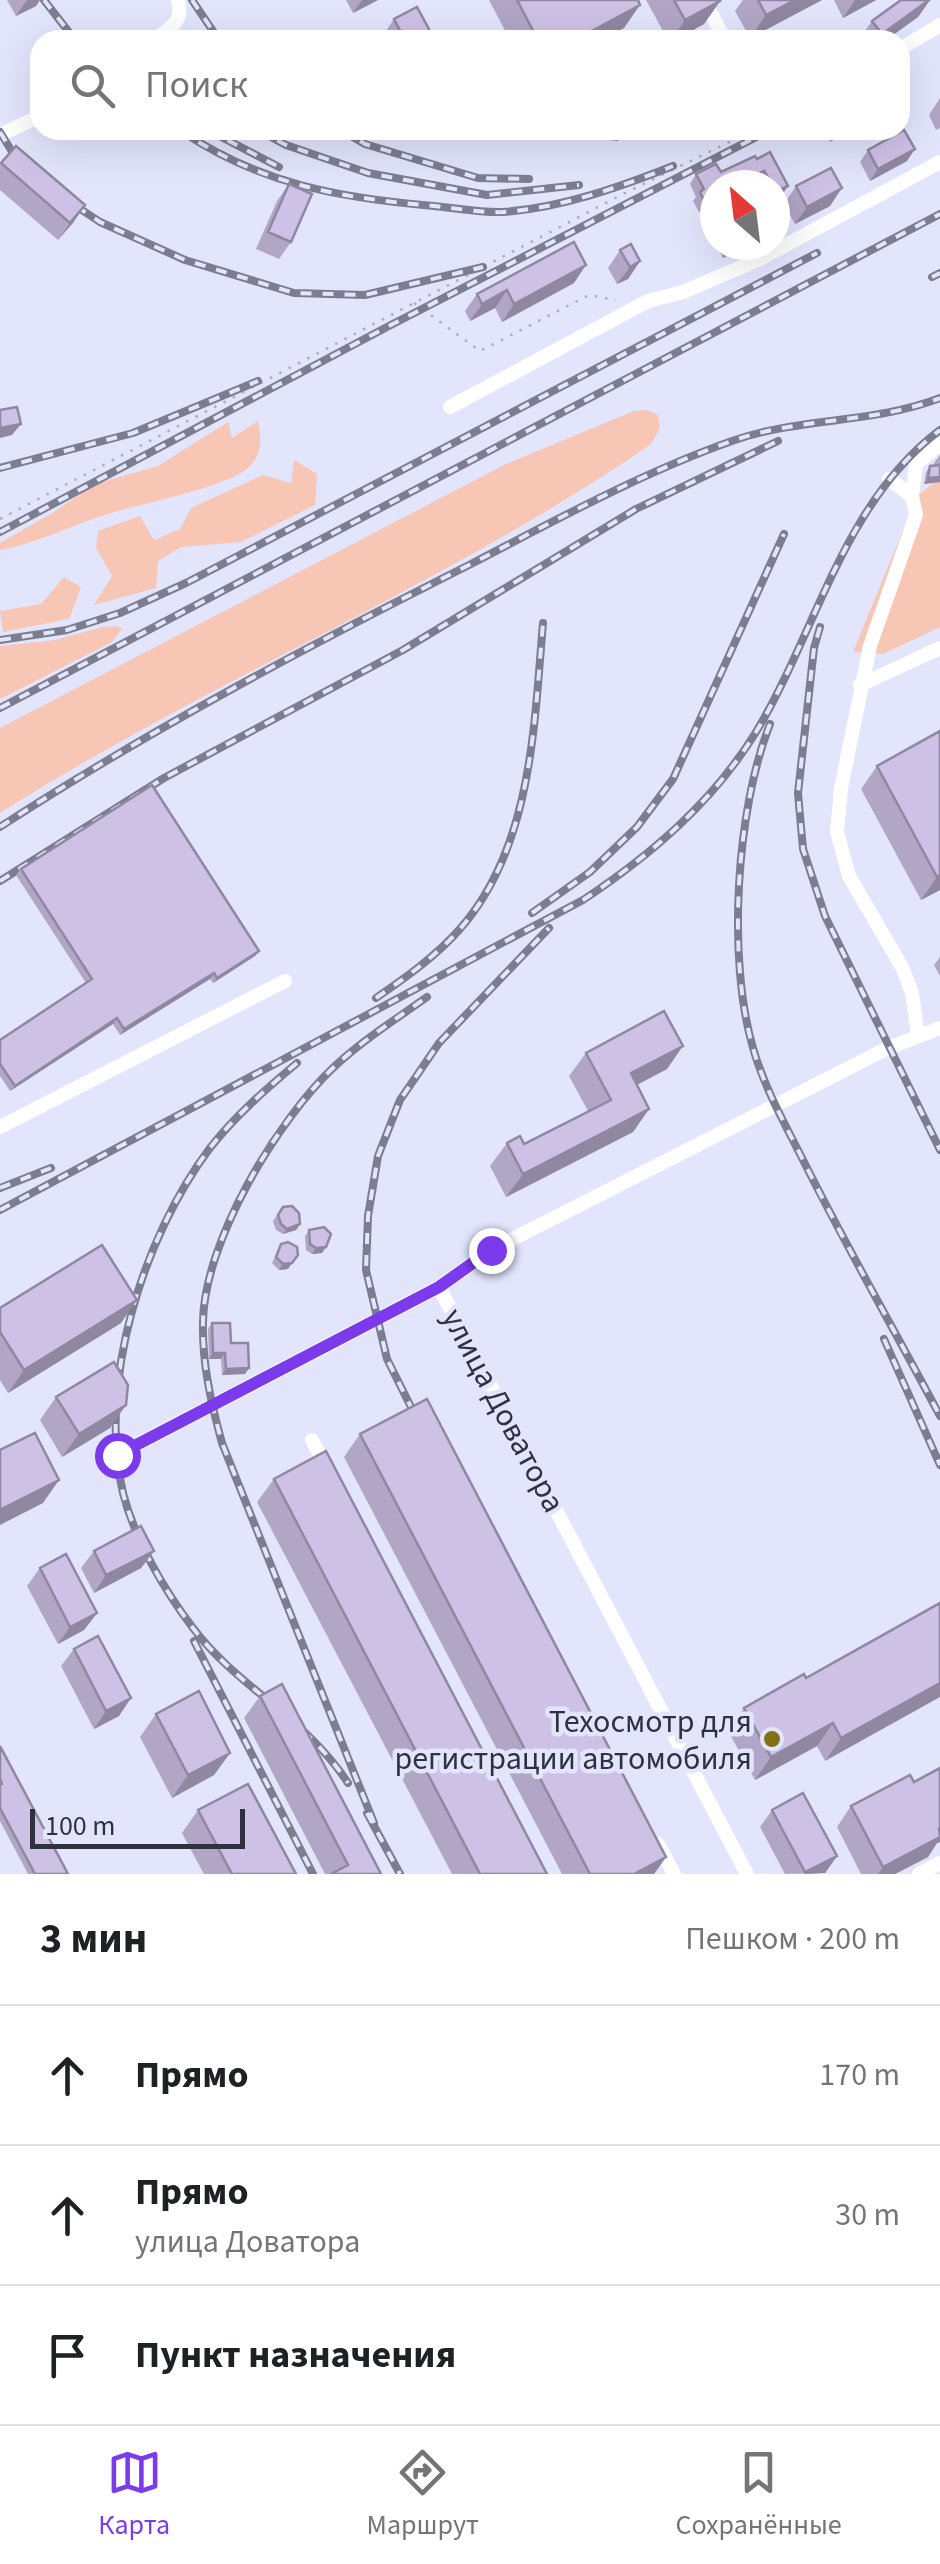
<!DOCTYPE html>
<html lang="ru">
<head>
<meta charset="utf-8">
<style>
	:root { --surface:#fff; --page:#f6f6f6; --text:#202124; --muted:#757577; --line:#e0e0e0; --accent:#7c3aed }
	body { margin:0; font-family:"Source Sans 3",sans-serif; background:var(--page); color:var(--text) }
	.compass { position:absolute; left:700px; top:170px; width:90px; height:90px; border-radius:50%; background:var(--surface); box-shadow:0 10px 40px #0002; rotate:332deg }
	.scale { position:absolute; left:30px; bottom:25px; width:215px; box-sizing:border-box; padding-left:10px; border:5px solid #303140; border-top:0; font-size:28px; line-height:35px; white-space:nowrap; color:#303140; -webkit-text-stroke:8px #e2e5fc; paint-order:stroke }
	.stop { position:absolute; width:30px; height:30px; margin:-22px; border:8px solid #7c3aed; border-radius:50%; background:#fff }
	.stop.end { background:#7c3aed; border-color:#fff; box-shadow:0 2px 10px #0008 }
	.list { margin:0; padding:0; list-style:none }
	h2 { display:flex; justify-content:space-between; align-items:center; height:130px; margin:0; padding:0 40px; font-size:42px }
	h2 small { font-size:32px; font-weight:400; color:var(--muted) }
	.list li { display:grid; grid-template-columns:65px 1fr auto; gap:30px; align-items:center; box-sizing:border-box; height:140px; padding:0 40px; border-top:2px solid var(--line) }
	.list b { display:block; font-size:38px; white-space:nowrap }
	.list p { margin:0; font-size:32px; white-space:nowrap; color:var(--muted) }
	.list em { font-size:32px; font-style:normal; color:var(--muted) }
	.icon { flex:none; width:55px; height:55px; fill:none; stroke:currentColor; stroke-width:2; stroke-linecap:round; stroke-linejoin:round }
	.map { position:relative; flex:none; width:940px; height:1874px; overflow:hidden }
	.search { position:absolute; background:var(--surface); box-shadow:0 10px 40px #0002; left:30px; right:30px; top:30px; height:110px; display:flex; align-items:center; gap:25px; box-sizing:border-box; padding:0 35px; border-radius:30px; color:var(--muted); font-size:38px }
	.sheet { height:550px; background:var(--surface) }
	nav { display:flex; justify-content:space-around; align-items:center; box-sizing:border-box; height:140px; border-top:2px solid var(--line); background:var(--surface); font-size:28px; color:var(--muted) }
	nav a { display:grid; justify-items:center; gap:5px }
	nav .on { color:var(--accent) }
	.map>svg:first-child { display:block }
	.green { fill:#f7c6b5 }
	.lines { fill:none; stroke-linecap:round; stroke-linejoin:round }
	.path { stroke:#aaacc1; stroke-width:2.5; stroke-dasharray:2.5 8; stroke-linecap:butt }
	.minor { stroke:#fff; stroke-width:14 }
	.rail-casing { stroke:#7c7e90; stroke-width:8 }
	.rail { stroke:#e2e5fc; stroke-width:4; stroke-dasharray:11; stroke-linecap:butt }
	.wall { fill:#b1a6c6 }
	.shaded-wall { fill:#9087a1 }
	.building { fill:#cec1e6; stroke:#9087a1; stroke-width:2.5 }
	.route { stroke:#7c3aed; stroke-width:12 }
	.poi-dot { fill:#807213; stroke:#e2e5fc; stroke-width:4 }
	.labels { text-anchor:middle; stroke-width:9; stroke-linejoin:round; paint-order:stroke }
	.street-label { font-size:32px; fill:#303140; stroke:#e2e5fc }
	.poi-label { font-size:32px; fill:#303140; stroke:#e2e5fc; text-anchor:end }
</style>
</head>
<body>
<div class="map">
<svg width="940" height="1874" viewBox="0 0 940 1874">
	<rect width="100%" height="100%" fill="#e2e5fc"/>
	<!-- green -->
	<path class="green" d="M647,410L658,415L660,428L651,444C445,586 211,679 0,813V728L504,465L634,411Z
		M258,421C261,438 263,450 251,465C234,486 139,504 111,513C73,524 40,543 0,550V543L54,512L95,484L158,466L228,422L232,438Z
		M294,460L317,474L315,505L241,542L181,547L158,561L156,588L94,605L112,576L96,548L98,531L140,516L154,540L180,529L191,508L263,475L291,483Z
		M940,478V627L883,654L853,652L917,496Z
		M64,577L81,587L69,619L3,632L0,611L41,604Z
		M117,626L122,629L112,642L0,699V646L55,640L102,627Z"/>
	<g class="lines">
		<!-- path -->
		<path class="path" d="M414,303L480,351L589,295L616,300
			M0,519L625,193L754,130"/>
		<!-- minor -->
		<path class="minor" d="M704,0L725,40
			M154,40C170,28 184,22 178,0
			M900,49L940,25
			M0,135L40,116
			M450,407L648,301L683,292L760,259L940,162
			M889,479L912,496L916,515L870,646L841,788L837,832L849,876L902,967L912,993L918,1036
			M912,496L916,464L940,444
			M860,685L940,648
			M0,1127L285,981
			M439,1287L747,1874
			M312,1440L328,1471
			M117,1455L439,1287L491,1250L888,1048L940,1028
			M658,1844L674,1874
			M919,1874L940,1863"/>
		<defs>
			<path id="rail" d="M44,0L75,40
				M192,0L219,40
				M180,130C259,184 340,198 434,206C456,208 481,213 503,212C561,208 620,187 673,166
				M208,130L279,167
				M258,130L286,145L368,173L487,195L579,185
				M341,130L365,144L478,178L529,179
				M0,132L11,150L33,170
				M58,194L100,222L185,260L294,293L365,295L483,267
				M932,277L940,273
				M0,468L133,433L258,381
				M0,532L387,327L770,130
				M820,627L814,648L798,793L803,849L825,916L940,1150
				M0,640L67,630L120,613L186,583L817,253
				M0,708L940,214
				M770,724C736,810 727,959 753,1048C764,1087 785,1124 803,1160C846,1246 895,1331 940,1416
				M0,827C151,729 310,645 471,564C556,520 641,473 732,441C799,417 873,424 940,398
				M0,881L164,778L403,650L636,509L778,441
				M532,913L590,872L637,827L673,779L784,534
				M376,998C405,978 435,957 459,930C532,848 534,727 543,623
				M297,1063C266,1089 235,1116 210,1148C143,1237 97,1383 123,1493C135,1540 164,1590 193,1628C237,1687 305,1717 348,1783
				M0,1188L51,1168
				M0,1210L583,900C651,855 713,802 756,732C817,631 842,504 940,430
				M884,1339L940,1465
				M423,1431L387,1359L366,1270L368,1216L378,1156L400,1100L439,1043L549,928
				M194,1641L313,1874
				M367,1813L400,1874
				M374,1823L222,1443C211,1403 202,1363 203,1322C204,1242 277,1120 335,1066C363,1040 396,1019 427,997"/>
		</defs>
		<!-- rail casing -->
		<use href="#rail" class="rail-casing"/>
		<!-- rail -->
		<use href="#rail" class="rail"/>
	</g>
	<!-- wall -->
	<path class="wall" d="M7,0H40L36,6L16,16Z
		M346,0H378L353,13Z
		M489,0H638L624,28L602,40H510Z
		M646,0H719L720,1L704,24L693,30L698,40H668Z
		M743,0H822L750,38L735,11Z
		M834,0H876L843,18Z
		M930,0L918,17L886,40H861L860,38L872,21Z
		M394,19L424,40H390L386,31Z
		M940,98V128L936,130L929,115Z
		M824,130H849L830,142Z
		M16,146L85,205L58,240L0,190V165Z
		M868,150L907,161L870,181L860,162Z
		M770,152L788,186L781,196L775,199V185H760L757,180L749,185H715V203L699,212L693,201L696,197L690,184L696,174L716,164L721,172L755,156L757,159Z
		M289,184L291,242L279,259L256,249L277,201Z
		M796,186L830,206L795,224L784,204Z
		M716,245H747L723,258Z
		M620,250L640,261L628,279L617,284L608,268Z
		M574,283L502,322L495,308L470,321L465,311L477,294Z
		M940,455V482L924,484L926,472L930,466L935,465L934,463Z
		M940,731V890L921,900L861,789L877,766Z
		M21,869L259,951L255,956L213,983L210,979L120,1035L113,1024L10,1091L0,1076V1040L86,983L16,875Z
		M940,957V976L934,965Z
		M586,1053L667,1069L637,1085L649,1109L633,1132L506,1197L490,1166L507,1143L524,1144L588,1111L569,1076Z
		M283,1207L300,1224L296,1230L283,1234L276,1230L273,1221Z
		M309,1230L326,1247L322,1253L312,1254L306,1250L305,1236Z
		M281,1244L288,1269L279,1270L272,1263Z
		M0,1308L121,1323L8,1393L0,1380Z
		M212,1323L231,1343L245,1374L222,1375L221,1359H209L208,1329Z
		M56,1397L110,1428L62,1457L40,1420Z
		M360,1434L666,1857L654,1874H562L344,1457Z
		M274,1479L547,1874H452L257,1502Z
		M94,1551H154L141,1568L94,1593L81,1568Z
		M40,1568L97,1613L84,1630L58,1644L27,1586Z
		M940,1603L825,1761L817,1746L755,1780L728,1731L744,1708L806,1678Z
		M74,1649L119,1716L94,1729L61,1666Z
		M260,1696L381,1874H325L244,1718Z
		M156,1714L230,1753L214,1775L172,1798L140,1737Z
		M0,1746L68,1874H28L0,1821Z
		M940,1768V1842L937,1843L928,1857L895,1874H861L837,1827L851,1806L914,1782Z
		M198,1810L296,1874H204L182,1833Z
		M772,1810L837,1856L825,1873L785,1874L760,1827Z"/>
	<!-- shaded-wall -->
	<path class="shaded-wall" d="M27,0H40L36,6L16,16Z
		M362,0H378L353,13Z
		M795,0H822L750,38L766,15Z
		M855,0H876L843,18Z
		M930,0L918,17L886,40H878L882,34Z
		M720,1L704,24L674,40H671L685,20Z
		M640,5L624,28L602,40H575Z
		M596,130H626L618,141L591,138Z
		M839,130H849L830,142Z
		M915,149L907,161L870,181L878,169Z
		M764,171L757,180L749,185H737Z
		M788,186L781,196L775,199L777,191Z
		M842,188L830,206L795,224L807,207Z
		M715,197V203L699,212L705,202Z
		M85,205L73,223L58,240L70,223Z
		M733,245H747L723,258L731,246Z
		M640,261L628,279L617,284L630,267Z
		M586,265L574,283L502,322L514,304Z
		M507,290L495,308L470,321L482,304Z
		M21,424L12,435L0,438V428Z
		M940,477V482L924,484L928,478Z
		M940,875V890L921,900L937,877Z
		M259,951L255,956L213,983L217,978Z
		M214,973L210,979L120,1035L124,1029Z
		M117,1018L113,1024L10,1091L15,1086Z
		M683,1046L667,1069L615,1096L631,1073Z
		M649,1109L633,1132L506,1197L523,1174Z
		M300,1224L296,1230L283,1234L287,1229Z
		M326,1247L322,1253L312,1254L316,1248Z
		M292,1263L288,1269L279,1270L283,1264Z
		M137,1300L121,1323L8,1393L24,1370Z
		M213,1353H225L221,1359H209Z
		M249,1368L245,1374L222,1375L226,1369Z
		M126,1405L110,1428L62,1457L79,1434Z
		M59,1480L43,1503L0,1525V1510Z
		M154,1551L141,1568L94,1593L106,1575Z
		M97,1613L84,1630L58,1644L70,1627Z
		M940,1683V1697L825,1761L841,1738Z
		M131,1698L119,1716L94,1729L106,1711Z
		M833,1723L817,1746L755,1780L771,1757Z
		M230,1753L214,1775L172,1798L188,1775Z
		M940,1829V1842L937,1843L928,1857L895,1874H878L883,1867Z
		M837,1856L825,1873L804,1874L805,1872Z
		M666,1857L654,1874H634Z"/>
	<!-- building -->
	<path class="building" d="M517,0H638L640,5L575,40H538Z
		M674,0H719L720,1L685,20Z
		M758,0H795L766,15Z
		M901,0H929L882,34L872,21Z
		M417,7L430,31L414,40H405L394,19Z
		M693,29L698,40H671Z
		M904,130L915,149L878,169L868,150Z
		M16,146L85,205L70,223L1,163Z
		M770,152L788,186L777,191L775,185H773L764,171L737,185H715V197L705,202L700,192L704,189L696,174L716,164L721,172L755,156L757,159Z
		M831,168L842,188L807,207L796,186Z
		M289,184L312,194L291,242L268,232Z
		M574,242L586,265L514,304L507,290L482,304L477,294Z
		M631,244L640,261L630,267L620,250Z
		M17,407L21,424L0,428V410Z
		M940,465V477L928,478L930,466Z
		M940,731V875L937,877L877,766Z
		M152,785L259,951L217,978L214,973L124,1029L117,1018L15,1086L0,1064V1040L92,979L21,869Z
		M664,1011L683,1046L631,1073L649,1109L523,1174L507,1143L520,1136L524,1144L611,1100L586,1053Z
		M292,1206L299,1213L300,1224L287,1229L281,1224L278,1215L283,1207Z
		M324,1227L331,1234L326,1247L316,1248L310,1244L309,1230Z
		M288,1242L297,1247L298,1255L292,1263L283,1264L276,1257L281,1244Z
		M102,1245L137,1300L24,1370L0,1332V1308Z
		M212,1323H230L231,1343H248L249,1368L226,1369L225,1353H213Z
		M114,1362L128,1385L126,1405L79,1434L56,1397Z
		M427,1399L666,1857L634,1874H590L360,1434Z
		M35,1433L59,1480L0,1510V1450Z
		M326,1451L547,1874H480L274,1479Z
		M141,1526L154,1551L106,1575L94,1551Z
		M66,1554L97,1613L70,1627L40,1568Z
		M940,1603V1683L841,1738L833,1723L771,1757L744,1708L804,1674L806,1678Z
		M98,1636L131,1698L106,1711L74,1649Z
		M282,1684L381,1874H331L348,1865L260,1696Z
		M199,1691L230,1753L188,1775L156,1714Z
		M0,1746L68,1874H35L0,1808V1785L2,1784L0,1779Z
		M940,1768V1829H939L940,1837L883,1867L851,1806L910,1775L914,1782Z
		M248,1784L296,1874H232L198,1810Z
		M803,1793L837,1856L805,1872L772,1810Z"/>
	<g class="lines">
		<!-- route -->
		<path class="route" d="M117,1455L439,1287L491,1250"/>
	</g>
	<!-- markers -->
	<circle class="poi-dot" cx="772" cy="1739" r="10"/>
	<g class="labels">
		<!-- street labels -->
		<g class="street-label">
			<text transform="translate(504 1410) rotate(62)" y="11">улица Доватора</text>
		</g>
		<!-- poi labels -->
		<g class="poi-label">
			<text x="752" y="1732">Техосмотр для<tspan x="752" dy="37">регистрации автомобиля</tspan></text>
		</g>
	</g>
</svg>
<svg class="compass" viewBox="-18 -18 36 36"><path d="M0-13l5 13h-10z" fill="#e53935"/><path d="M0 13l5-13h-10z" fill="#757577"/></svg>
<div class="scale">100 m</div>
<div class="stop" style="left:117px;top:1455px"></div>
<div class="stop end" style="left:491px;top:1250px"></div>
<div class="search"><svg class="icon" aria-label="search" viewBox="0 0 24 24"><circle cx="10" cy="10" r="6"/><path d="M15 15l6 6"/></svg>Поиск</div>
</div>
<section class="sheet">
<h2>3 мин<small>Пешком · 200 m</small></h2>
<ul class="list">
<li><svg class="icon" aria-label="ahead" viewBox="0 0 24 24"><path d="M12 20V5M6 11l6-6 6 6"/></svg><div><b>Прямо</b></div><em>170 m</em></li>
<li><svg class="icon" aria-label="ahead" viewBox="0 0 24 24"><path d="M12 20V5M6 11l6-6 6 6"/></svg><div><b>Прямо</b><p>улица Доватора</p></div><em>30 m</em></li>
<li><svg class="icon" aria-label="arrive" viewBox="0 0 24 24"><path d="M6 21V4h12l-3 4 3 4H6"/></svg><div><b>Пункт назначения</b></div></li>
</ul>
</section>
<nav>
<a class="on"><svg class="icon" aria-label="map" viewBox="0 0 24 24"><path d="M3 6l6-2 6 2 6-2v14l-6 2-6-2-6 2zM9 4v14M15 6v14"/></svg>Карта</a>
<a><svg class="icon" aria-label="directions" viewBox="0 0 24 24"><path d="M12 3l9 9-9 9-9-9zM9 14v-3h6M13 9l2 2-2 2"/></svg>Маршрут</a>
<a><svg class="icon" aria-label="saved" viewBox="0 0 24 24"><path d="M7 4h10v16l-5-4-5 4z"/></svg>Сохранённые</a>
</nav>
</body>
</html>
